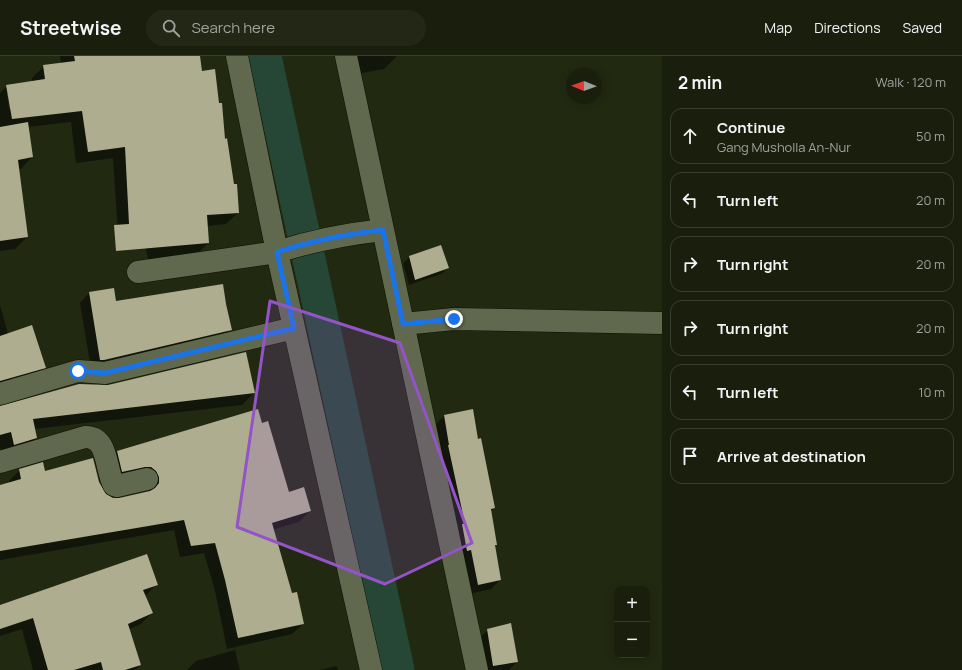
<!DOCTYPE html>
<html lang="en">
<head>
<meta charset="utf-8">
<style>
	:root { --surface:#1a1f0d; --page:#232716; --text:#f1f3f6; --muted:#9fa29d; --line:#383d2e }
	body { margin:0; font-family:Manrope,sans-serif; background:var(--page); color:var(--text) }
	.controls { position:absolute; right:12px; bottom:12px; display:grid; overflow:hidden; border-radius:8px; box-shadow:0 2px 10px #0003 }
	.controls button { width:36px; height:36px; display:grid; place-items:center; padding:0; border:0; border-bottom:1px solid var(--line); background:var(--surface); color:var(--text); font:20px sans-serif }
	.compass { position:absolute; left:566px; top:12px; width:36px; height:36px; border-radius:50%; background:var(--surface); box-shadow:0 2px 10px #0003; rotate:271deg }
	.stop { position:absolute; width:12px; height:12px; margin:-9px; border:3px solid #1a73e8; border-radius:50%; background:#fff }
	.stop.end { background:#1a73e8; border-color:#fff; box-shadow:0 1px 4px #0008 }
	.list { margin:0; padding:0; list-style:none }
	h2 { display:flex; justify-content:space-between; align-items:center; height:52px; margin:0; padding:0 16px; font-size:17px }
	h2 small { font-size:13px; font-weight:400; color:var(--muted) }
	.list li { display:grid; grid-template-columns:26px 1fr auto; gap:12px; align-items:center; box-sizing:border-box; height:56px; margin:0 8px 8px; padding:0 8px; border:1px solid var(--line); border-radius:12px }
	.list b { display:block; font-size:15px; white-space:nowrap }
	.list p { margin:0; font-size:13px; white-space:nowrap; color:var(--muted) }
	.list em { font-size:13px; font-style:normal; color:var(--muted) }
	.icon { flex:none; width:22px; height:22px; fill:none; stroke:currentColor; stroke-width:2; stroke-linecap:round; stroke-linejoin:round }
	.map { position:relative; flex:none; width:662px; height:614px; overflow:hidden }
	header { display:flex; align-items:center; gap:24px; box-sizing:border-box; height:56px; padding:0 20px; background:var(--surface); border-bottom:1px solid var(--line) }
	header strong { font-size:19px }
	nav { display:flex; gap:22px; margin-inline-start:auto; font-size:14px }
	.search { width:280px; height:36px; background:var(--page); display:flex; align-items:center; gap:10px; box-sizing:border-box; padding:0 14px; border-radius:22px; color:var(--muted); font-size:15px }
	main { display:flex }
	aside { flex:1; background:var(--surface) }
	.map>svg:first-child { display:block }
	.shadow { fill:#0007; fill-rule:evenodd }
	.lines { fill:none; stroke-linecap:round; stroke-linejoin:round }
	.canal { stroke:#264735; stroke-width:33 }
	.building { fill:#afad90 }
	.street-casing { stroke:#0c1100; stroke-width:23 }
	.street { stroke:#60684e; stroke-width:22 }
	.route { stroke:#1a73e8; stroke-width:5 }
	.marked { fill:#9354c7; fill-opacity:0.2; stroke:#9354c7; stroke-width:3; stroke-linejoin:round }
</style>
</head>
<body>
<header>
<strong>Streetwise</strong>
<div class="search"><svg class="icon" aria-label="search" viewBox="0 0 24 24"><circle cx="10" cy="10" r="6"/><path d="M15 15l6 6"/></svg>Search here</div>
<nav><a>Map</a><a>Directions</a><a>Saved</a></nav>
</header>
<main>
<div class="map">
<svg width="662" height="614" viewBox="0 0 662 614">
	<rect width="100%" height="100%" fill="#222911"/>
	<!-- shadow -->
	<path class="shadow" d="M60,0H178L224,84L238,157L226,168L206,170L208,187L196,199L148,203L142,175L118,179L113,102L76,107L71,66L28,71L32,101L21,113H18L27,181L15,193L0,195V37L7,30L32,26V22L44,10L61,8ZM7,38H9L11,53H9Z
		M353,0H397L384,13L357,18Z
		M410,201L448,212L441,218L409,229L403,207Z
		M89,237L115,246L225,249L231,273L222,283L91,313L80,247Z
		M0,249L8,278L44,311L33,323L0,333Z
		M254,337L242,349L34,373L36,382L24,394L2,400L0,390V351Z
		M472,354L477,384L494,452L490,456L496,489L494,491L500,524L491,533L469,538L435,369L444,360Z
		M261,368L288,437L310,455L299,466L272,474L292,538L303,568L292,578L227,593L215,535L204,497L180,501L174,474L0,504V430L9,428V425L20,414L44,417L98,426L105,439L113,443H120L149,436V432L112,426L107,406L117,395Z
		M156,529L145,540L152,557L141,568L129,573L140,609L135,614H33L22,573L0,580V550Z
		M488,574L517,606L509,614H480L475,586Z
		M235,594L240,614H187L196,605Z
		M337,610L338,614H319Z"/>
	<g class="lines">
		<!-- canal -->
		<path class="canal" d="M265,0L398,614"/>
	</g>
	<!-- building -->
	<path class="building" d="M74,0H200L202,15L215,13L219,47H222L225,83L227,82L234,128H237L239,157L207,159L209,187L116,195L114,169L129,168L125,91L88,96L82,55L12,63L6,29L45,23L43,9L75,5Z
		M28,66L33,101L18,104L28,181L0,185V71Z
		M441,189L449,212L415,224L409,200Z
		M223,228L226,248L232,274L104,304H100L89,236L114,232L116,245Z
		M32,269L46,312L0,325V280Z
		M246,296L255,337L33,363L37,382L14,389L11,376L0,379V350L79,328L108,329Z
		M258,353L262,367L268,365L289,436L304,431L311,455L272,467L292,537L297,536L304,568L238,582L225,524L215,487L191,490L184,464L0,495V429L21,423L19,413L43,406L45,415L93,402L99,426L106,438L113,442H119L150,435L155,432L159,427V421L156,415L151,411H145L122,416L117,395Z
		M473,353L478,383L481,382L495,452L491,453L497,489H495L501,524L478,529L471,494L467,495L462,468H465L448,389H449L444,359Z
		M147,498L158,529L143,534L153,557L128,568L141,609L125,614H103L101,606L74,614H48L33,562L0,573V549Z
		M511,567L518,606L493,610L487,573Z"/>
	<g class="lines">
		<defs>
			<path id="street" d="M237,0L277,196L371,614
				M346,0L477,614
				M138,216L277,196C311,185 347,178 383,174
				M403,268L454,263L662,267
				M0,338L78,315L105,317L294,272
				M0,406L85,381C109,380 105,414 114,429L117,430L147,423"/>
		</defs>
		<!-- street casing -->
		<use href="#street" class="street-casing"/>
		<!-- street -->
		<use href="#street" class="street"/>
	</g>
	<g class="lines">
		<!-- route -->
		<path class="route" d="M78,315L105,317L294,272L277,196C310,185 347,178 383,174L403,268L454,263"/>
	</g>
	<!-- marked area -->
	<path class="marked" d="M270,245L400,287L472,487L385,528L237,471Z"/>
</svg>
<div class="controls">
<button>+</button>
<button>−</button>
</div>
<svg class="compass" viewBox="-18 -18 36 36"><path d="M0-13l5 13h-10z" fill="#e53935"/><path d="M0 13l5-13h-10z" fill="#9fa29d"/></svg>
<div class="stop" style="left:78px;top:315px"></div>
<div class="stop end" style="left:454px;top:263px"></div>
</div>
<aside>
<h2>2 min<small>Walk · 120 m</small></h2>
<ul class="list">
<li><svg class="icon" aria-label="ahead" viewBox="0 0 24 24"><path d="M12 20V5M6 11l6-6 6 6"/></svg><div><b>Continue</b><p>Gang Musholla An-Nur</p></div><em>50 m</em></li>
<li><svg class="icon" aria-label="left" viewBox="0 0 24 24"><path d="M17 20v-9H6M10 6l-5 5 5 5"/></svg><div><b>Turn left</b></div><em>20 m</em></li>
<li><svg class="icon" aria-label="right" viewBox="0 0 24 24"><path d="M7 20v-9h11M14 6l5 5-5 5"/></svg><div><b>Turn right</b></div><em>20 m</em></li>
<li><svg class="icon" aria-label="right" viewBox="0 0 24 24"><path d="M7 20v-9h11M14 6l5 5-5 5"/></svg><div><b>Turn right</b></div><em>20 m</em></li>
<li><svg class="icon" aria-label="left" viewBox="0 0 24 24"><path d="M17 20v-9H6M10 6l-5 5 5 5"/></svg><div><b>Turn left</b></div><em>10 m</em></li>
<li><svg class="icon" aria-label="arrive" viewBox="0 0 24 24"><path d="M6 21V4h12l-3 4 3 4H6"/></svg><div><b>Arrive at destination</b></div></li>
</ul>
</aside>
</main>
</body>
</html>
